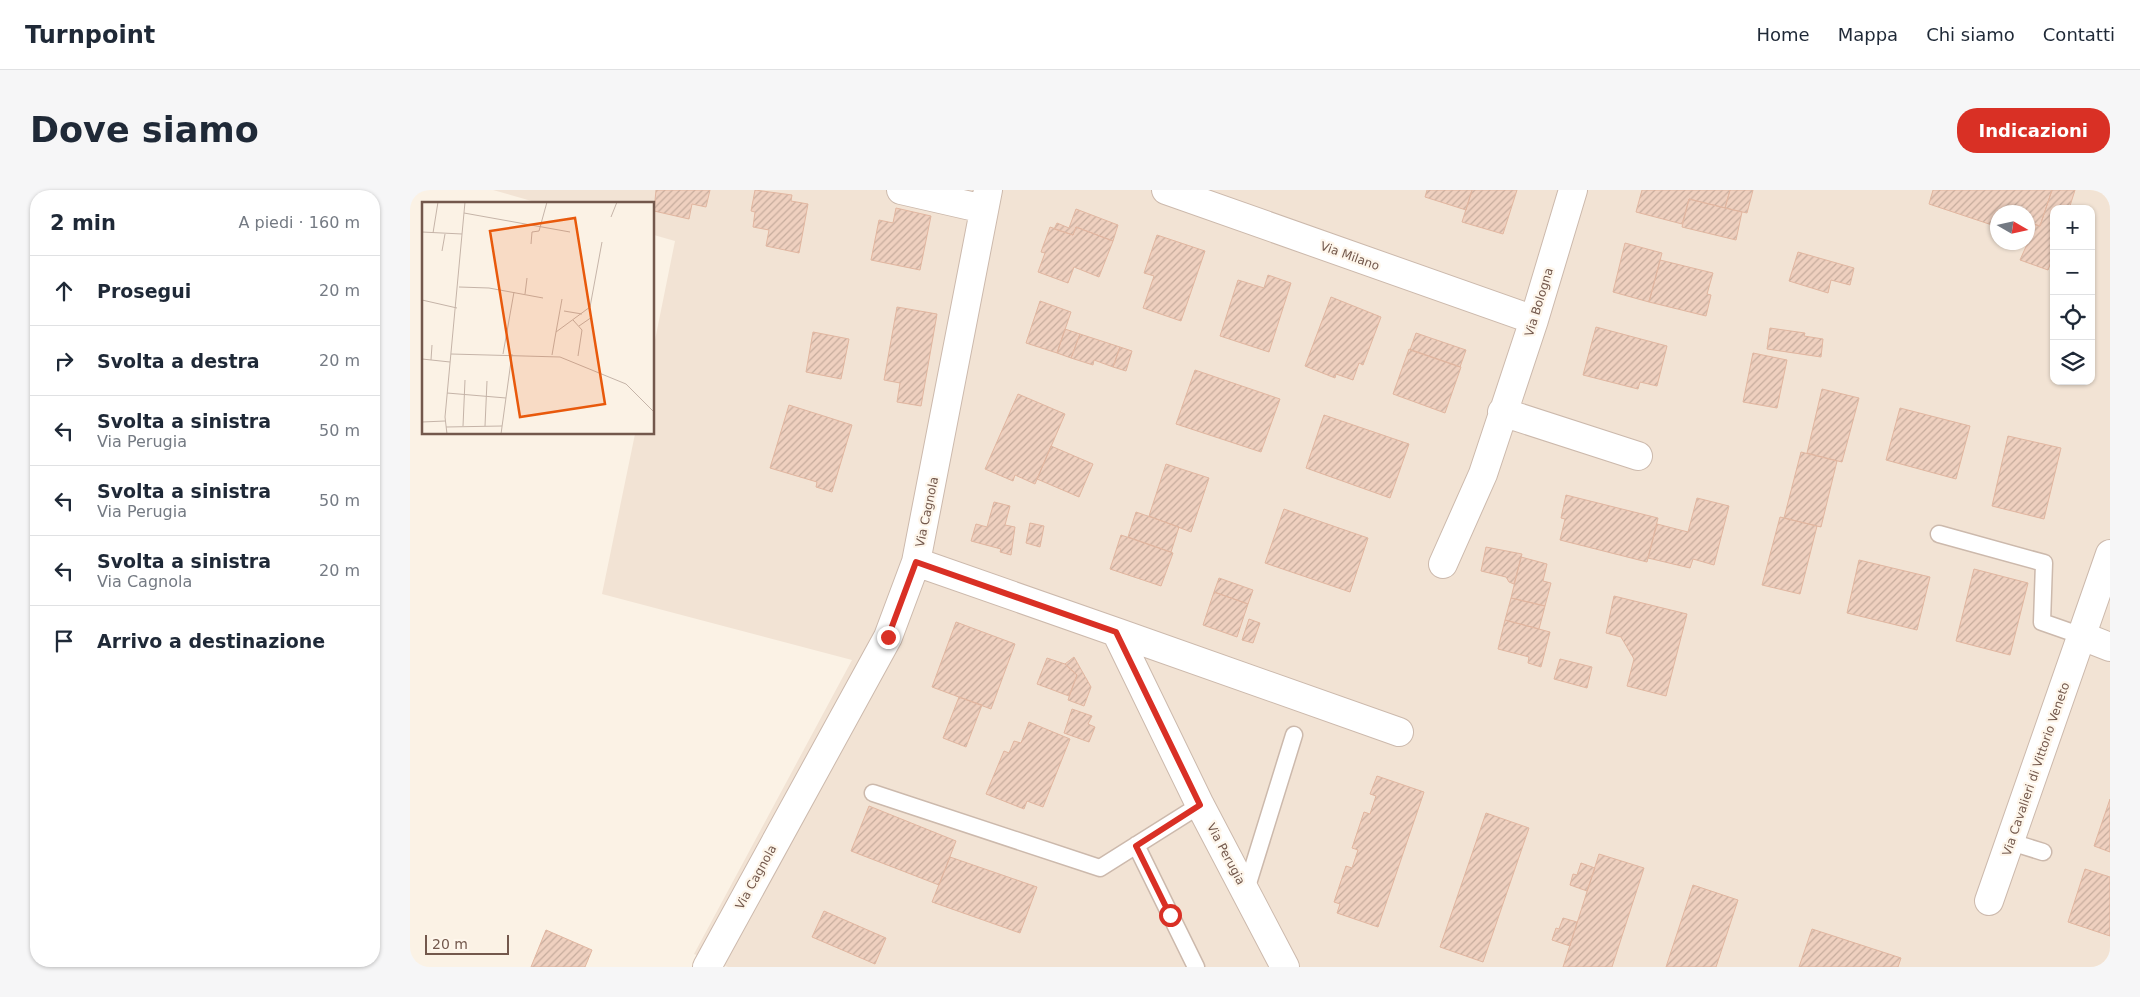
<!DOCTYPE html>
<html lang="it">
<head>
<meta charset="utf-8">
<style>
	:root { --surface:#fff; --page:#f6f6f7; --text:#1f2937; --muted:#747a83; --line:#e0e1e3; --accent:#d93025 }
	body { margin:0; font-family:"DejaVu Sans",sans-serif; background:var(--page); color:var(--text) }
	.controls { position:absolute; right:15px; top:15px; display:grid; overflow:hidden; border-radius:10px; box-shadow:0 1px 4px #0004 }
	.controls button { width:45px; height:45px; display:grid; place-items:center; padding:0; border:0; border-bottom:1px solid var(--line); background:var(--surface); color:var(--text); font:25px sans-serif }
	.compass { position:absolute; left:1580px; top:15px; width:45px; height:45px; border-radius:50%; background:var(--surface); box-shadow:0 1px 4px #0004; rotate:99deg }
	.scale { position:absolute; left:15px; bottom:12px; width:84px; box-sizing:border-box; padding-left:5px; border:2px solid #73584c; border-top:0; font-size:14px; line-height:18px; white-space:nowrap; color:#73584c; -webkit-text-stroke:4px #fef6eb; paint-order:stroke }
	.stop { position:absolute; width:15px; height:15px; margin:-11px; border:4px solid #d93025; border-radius:50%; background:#fff }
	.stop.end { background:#d93025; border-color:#fff; box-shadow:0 1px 5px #0008 }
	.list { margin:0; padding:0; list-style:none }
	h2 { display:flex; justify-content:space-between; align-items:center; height:65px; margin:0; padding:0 20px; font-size:21px }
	h2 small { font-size:16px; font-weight:400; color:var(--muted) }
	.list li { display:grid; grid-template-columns:32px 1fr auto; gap:15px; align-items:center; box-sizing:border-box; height:70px; padding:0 20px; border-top:1px solid var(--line) }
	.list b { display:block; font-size:19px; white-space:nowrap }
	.list p { margin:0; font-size:16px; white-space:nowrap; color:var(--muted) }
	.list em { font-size:16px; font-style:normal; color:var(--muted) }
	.icon { flex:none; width:28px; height:28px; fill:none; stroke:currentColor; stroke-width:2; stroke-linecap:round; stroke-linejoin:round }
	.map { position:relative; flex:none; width:1700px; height:777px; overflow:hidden; border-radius:20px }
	header { display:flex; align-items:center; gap:30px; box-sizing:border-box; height:70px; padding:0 25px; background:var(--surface); border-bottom:1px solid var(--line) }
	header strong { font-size:24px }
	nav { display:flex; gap:28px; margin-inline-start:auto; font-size:18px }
	.intro { display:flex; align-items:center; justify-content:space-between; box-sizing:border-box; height:120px; padding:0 30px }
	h1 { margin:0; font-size:35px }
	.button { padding:12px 22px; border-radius:20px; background:var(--accent); color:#fff; font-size:18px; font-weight:700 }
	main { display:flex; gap:30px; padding:0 30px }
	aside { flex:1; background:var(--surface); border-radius:20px; box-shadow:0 1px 4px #0004 }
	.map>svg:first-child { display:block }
	.residential { fill:#f2e3d4; fill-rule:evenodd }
	.building { fill:url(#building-hatch); stroke:#e1b6a0 }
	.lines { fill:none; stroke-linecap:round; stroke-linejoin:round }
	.service-casing { stroke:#ccb9ac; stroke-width:19 }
	.minor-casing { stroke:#ccb9ac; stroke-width:30 }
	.service { stroke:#fff; stroke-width:16 }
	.minor { stroke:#fff; stroke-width:28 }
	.route { stroke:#d93025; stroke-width:6 }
	.labels { text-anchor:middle; stroke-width:4.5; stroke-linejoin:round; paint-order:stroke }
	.street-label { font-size:12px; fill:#73584c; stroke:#fef6eb }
	.inset-road { fill:none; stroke:#c5b4a8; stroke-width:1 }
	.view { fill:#e8590c; fill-opacity:0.15; stroke:#e8590c; stroke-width:2.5 }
	.inset-edge { fill:none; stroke:#73584c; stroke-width:2.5 }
</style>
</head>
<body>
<header>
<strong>Turnpoint</strong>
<nav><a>Home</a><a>Mappa</a><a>Chi siamo</a><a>Contatti</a></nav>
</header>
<div class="intro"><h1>Dove siamo</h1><a class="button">Indicazioni</a></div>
<main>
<aside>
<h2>2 min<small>A piedi · 160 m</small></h2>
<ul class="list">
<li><svg class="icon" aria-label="ahead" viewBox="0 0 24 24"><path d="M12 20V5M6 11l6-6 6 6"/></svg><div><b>Prosegui</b></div><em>20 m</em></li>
<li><svg class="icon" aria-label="right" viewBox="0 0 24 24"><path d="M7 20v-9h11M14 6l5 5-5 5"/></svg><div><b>Svolta a destra</b></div><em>20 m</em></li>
<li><svg class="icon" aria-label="left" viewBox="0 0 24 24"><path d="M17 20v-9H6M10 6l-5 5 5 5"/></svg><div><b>Svolta a sinistra</b><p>Via Perugia</p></div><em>50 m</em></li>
<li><svg class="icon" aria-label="left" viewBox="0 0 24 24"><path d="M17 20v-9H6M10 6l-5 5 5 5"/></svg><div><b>Svolta a sinistra</b><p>Via Perugia</p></div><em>50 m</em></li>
<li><svg class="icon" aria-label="left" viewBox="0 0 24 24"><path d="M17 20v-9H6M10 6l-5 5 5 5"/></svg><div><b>Svolta a sinistra</b><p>Via Cagnola</p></div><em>20 m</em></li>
<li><svg class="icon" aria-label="arrive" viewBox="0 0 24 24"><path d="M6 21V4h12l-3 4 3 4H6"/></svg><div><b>Arrivo a destinazione</b></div></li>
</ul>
</aside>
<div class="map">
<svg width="1700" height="777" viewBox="0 0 1700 777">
	<defs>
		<pattern id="building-hatch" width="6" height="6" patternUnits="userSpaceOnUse" patternTransform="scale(1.25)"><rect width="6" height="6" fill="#efd0bf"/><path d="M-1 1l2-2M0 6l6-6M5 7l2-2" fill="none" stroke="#c6ac9d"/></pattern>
	</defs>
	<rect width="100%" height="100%" fill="#fbf2e5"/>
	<!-- residential -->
	<path class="residential" d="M83,0H1700V777H318L284,764L442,470L192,404L225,244H244V155L265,51L244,45V14H132ZM1644,19H1681V191H1644ZM1588,22H1618V52H1588Z"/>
	<!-- building -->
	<path class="building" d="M246,0H300L296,17L282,14L279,29L244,21Z
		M345,0L382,5L381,11L398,14L389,63L356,56L359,40L343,37L345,22L341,21Z
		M1017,0H1062L1056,20L1015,7Z
		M1062,0H1107L1093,44L1052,32Z
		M1232,0H1320L1315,18L1279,9L1272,34L1226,22Z
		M1320,0H1343L1337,23L1315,18Z
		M1523,0H1642L1630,36L1618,32V22H1588V37L1519,14Z
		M1642,0H1665L1659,19H1644V64L1638,80L1610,70L1618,52L1622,34L1630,36Z
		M1279,9L1332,22L1326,50L1272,37Z
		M486,18L521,26L510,80L461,70L469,30L483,33Z
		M666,19L708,35L703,51L666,37L663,45L644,39L647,33L659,38Z
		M640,37L663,45L666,37L703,51L689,87L664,77L658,93L628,82L635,63L631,62Z
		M747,45L795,61L771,131L733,118L744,86L734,83Z
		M1215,53L1252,63L1239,112L1203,102Z
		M1388,62L1444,78L1440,95L1421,90L1418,103L1379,91Z
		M1250,70L1303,83L1297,104L1301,105L1296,126L1239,112Z
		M858,85L881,93L859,162L810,146L828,90L854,98Z
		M921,107L971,127L953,175L949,173L943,190L926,184L925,188L895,176Z
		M630,111L661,122L647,163L616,153Z
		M487,117L527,124L511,216L487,212L490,193L474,190Z
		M1186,137L1257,156L1247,196L1230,192L1228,199L1173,185Z
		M1360,138L1395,143L1394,146L1413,149L1411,167L1357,159Z
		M655,139L670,144L661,168L647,163Z
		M403,142L439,149L431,189L396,182Z
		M1006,143L1056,160L1050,177L1000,160Z
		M670,144L710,157L703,177L684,170L683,175L661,168Z
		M710,157L722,161L716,181L703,177Z
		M999,159L1051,177L1035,223L983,204Z
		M1343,163L1377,170L1367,218L1333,212Z
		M785,180L870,209L851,262L766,234Z
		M1412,199L1449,208L1432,272L1397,263Z
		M608,204L655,224L625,294L605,285L603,291L575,279Z
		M379,215L442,235L422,302L406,297L407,292L360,278Z
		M1490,218L1560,236L1546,289L1476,270Z
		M914,225L999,254L980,308L896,278Z
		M1598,246L1651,258L1634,329L1582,316Z
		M641,256L683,274L669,307L627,289Z
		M1391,262L1427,271L1411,337L1374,328Z
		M756,274L799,288L781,342L739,326Z
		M1156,305L1248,328L1237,372L1150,350L1155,329L1151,328Z
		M1287,308L1319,316L1304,375L1283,369L1280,378L1238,368L1247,334L1278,342Z
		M584,312L600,316L595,335L605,337L601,365L590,362L591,359L561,351L566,334L577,337Z
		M874,319L958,348L940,402L855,373Z
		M726,322L769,337L761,362L718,347Z
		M1370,327L1407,336L1390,404L1352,395Z
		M620,333L634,336L630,357L616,353Z
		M711,345L763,363L751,396L700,379Z
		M1076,357L1112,364L1104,394L1099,392L1096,387L1071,381Z
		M1111,367L1137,374L1133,391L1141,393L1135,416L1101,408Z
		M1449,370L1520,387L1507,440L1437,423Z
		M1564,379L1618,393L1600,465L1546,451Z
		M809,388L843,400L838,414L804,402Z
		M804,402L838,414L827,447L793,435Z
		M1204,406L1277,424L1256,506L1217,496L1224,469L1211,447L1196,443Z
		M1101,408L1135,416L1129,439L1095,430Z
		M839,429L850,433L843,453L832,450Z
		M1095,430L1140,442L1131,477L1118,473L1119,467L1088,459Z
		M546,432L605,454L581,519L522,497Z
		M664,467L681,497L674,516L658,510L667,485L655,474Z
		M637,468L655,474L667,485L659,506L627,494Z
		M1150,469L1182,477L1177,498L1144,489Z
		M549,507L572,515L556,557L533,548Z
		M662,519L682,526L678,534L685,537L679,552L654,543Z
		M619,532L660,549L633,617L617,611L614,619L576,604L594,561L599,563L604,551L611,553Z
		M967,586L1014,602L968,737L927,723L930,714L924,712L936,676L942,678L948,660L942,658L954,622L960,624L966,606L960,604Z
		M1700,609V662L1684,656Z
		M459,616L546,651L529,695L441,661Z
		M1076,623L1119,638L1073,772L1030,757Z
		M1189,664L1234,678L1202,777H1153Z
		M540,667L627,697L610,743L522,712Z
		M1171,673L1185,678L1177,701L1160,695L1163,684L1167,685Z
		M1675,679L1700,687V746L1658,732Z
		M1283,695L1328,710L1306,777H1256Z
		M414,721L476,748L465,774L402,747Z
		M1153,728L1167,732L1160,756L1142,750L1146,738L1149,739Z
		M1402,739L1491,768L1488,777H1389Z
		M136,740L182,760L175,777H121Z"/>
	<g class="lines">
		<defs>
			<path id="service" d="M1529,344L1634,373L1632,432L1672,446
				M463,603L690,678L790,615
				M1601,652L1633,662
				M726,655L786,777
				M836,700L884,545"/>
			<path id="minor" d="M491,0L574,19
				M756,0L1124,130
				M1092,222L1228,266
				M506,372L706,442L790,615L875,777
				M1033,374L1073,284L1124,130L1163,0
				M706,442L989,542
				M1672,446L1700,457
				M1579,711L1700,364
				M297,777L478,447L506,372L578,0"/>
		</defs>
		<!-- service casing -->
		<use href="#service" class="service-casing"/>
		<!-- minor casing -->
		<use href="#minor" class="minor-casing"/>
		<!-- service -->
		<use href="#service" class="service"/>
		<!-- minor -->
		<use href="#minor" class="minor"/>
	</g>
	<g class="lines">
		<!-- route -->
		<path class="route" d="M478,447L506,372L706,442L790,615L726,656L760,725"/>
	</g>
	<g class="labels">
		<!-- street labels -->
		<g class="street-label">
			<text transform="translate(940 66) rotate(20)" y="4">Via Milano</text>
			<text transform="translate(1129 112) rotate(-73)" y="4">Via Bologna</text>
			<text transform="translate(517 322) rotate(-78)" y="4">Via Cagnola</text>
			<text transform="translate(1626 579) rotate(-71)" y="4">Via Cavalieri di Vittorio Veneto</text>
			<text transform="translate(816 664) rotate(62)" y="4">Via Perugia</text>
			<text transform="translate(346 687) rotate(-61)" y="4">Via Cagnola</text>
		</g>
	</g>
	<!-- overview -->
	<g transform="translate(12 12)">
		<rect width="232" height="232" fill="#fbf2e5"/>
		<path class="inset-road" d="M42,11L148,30M189,15L195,0M0,30L40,32M11,31L16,0M109,42L110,30L117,29L125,0M20,49L23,32M37,85L67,86L121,96M103,92L105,76M0,98L35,106M142,109L160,112M151,118L160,128L156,154M157,124L170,115M134,130L140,97M29,152L138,155L204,182L233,211M81,152L92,90M130,153L134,130L168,105L180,40M0,157L28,160M9,158L10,143M25,191L84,196M0,220L23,219M41,224L43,178M63,224L65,179M24,225L80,224M25,232L23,215L43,0M79,232L90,152"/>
		<path class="view" d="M153,16L183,202L98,215L68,29Z"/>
		<rect width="232" height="232" class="inset-edge"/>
	</g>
</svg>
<div class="controls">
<button>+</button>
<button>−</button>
<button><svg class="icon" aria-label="locate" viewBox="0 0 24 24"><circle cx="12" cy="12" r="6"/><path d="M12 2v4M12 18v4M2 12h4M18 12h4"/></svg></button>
<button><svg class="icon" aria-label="layers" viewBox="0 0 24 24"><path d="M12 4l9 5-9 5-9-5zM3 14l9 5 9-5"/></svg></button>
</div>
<svg class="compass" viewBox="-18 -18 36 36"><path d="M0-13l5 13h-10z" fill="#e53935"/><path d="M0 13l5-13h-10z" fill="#747a83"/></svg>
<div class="scale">20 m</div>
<div class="stop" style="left:760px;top:725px"></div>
<div class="stop end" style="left:478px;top:447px"></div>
</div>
</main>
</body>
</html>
